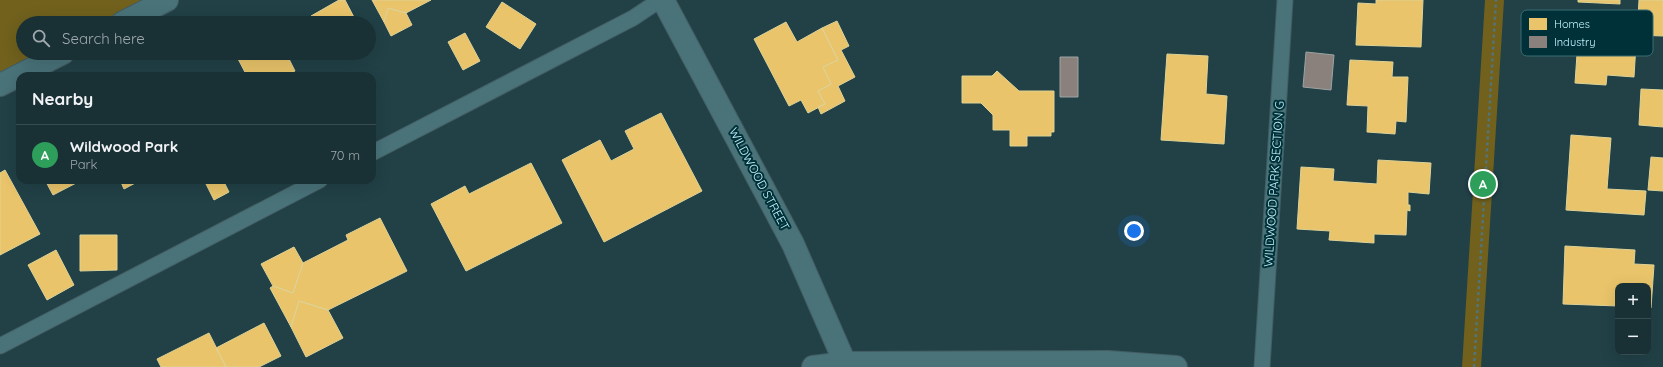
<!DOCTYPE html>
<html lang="en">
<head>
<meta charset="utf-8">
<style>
	:root { --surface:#193135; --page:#263d41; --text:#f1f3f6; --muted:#9fa9ad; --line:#374c50; --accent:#8abfa5 }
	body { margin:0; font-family:Quicksand,sans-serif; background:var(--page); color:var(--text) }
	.controls { position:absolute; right:12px; bottom:12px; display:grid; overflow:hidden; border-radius:8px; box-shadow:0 4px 16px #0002 }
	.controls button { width:36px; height:36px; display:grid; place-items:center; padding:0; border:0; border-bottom:1px solid var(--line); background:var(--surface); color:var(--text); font:20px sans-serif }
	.you { position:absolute; left:1134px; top:231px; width:14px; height:14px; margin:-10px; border:3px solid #fff; border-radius:50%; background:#1a73e8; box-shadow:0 0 0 6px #1a73e833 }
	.badge { display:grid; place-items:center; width:26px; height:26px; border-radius:50%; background:var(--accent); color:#fff; font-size:13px; font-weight:700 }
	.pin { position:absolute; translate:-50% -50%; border:2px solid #fff; box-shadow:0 1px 4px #0006 }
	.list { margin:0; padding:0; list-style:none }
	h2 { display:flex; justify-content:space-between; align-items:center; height:52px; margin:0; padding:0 16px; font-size:17px }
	h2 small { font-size:13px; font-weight:400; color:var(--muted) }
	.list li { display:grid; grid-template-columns:26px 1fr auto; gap:12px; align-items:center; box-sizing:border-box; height:60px; padding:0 16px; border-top:1px solid var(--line) }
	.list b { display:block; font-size:15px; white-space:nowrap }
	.list p { margin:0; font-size:13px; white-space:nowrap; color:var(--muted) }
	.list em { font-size:13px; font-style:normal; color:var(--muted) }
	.icon { flex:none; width:22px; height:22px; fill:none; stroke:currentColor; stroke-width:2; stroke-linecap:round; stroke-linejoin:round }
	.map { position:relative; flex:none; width:1663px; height:367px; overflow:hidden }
	.search { position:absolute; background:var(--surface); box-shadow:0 4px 16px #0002; left:16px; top:16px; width:360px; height:44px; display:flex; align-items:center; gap:10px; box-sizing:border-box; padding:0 14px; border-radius:22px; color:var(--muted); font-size:15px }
	.panel { position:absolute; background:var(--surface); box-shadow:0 4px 16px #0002; left:16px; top:72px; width:360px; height:112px; border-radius:12px }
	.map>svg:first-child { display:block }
	.park { fill:#71611d }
	.homes { fill:#e9c46a; stroke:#ded296 }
	.industry { fill:#8a817c; stroke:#9ca4a3 }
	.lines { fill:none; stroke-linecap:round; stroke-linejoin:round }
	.service-casing { stroke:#435d62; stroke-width:17 }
	.minor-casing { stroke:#435d62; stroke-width:24 }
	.path { stroke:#52747a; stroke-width:2.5; stroke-dasharray:3 3; stroke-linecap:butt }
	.service { stroke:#497279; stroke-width:15 }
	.minor { stroke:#497279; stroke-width:22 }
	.labels { text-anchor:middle; stroke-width:4; stroke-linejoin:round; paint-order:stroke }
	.street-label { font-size:12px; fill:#c5f4fe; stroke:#003139 }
	.key { fill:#003139; stroke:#3b6c74; stroke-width:1 }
	.key-label { font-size:11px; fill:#c5f4fe }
</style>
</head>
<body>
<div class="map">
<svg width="1663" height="367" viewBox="0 0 1663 367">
	<rect width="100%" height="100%" fill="#214147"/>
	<!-- park -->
	<path class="park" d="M0,0H167L122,23H23V53H63L0,85Z
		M1485,0H1504L1481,367H1462Z"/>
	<!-- homes -->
	<path class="homes" d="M339,0H345L357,23H315L311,16Z
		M372,0H431L406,13L388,8L384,22Z
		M1376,0H1423L1421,47L1356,45L1358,3L1376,4Z
		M1578,0H1620V4L1578,2Z
		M1639,0H1663V36L1637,35Z
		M502,2L536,24L520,49L486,27Z
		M388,8L406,13L412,25L391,36L384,22Z
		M837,21L849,46L841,50L855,77L838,86L845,101L821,114L818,107L825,104L818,91L831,84L823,67L838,60L822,28Z
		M786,22L797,42L822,28L838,60L823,67L831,84L818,91L825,104L808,113L801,100L789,106L754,39Z
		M465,33L480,61L463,70L448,42Z
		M1578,40L1636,44L1634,77L1607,75L1606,85L1575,83Z
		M245,53H286L295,71L285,76H247L237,57Z
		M1167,54L1208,56L1206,94L1227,96L1224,144L1161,140Z
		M1350,60L1393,62L1392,77H1408L1406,122L1396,121L1395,134L1367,132L1368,106L1347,105Z
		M997,71L1019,91H1054V132H1051V136H1027V146H1010V130H993V115L981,103H962V76H992Z
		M1641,89L1663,90V127L1639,125Z
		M661,113L702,191L604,242L562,160L600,140L611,161L634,149L625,131Z
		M1571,135L1611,138L1607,189L1646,191L1644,215L1566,210Z
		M1651,157L1663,158V191L1648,190Z
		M1378,160L1431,163L1429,194L1408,192V205H1410V211L1407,210L1406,235L1374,234V243L1329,240L1330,231L1297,229L1301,167L1334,169L1333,181L1377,184Z
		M531,163L562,223L466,271L431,204L465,186L469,194Z
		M5,170L40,234L0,255V173Z
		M45,180H82L53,195Z
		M120,180H141L124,189Z
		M204,180H223L229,192L214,200Z
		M380,218L407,271L328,310L299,301L291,327L270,288L273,286L293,293L303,263L348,240L346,235Z
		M80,235H117V270L80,271Z
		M1565,246L1635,250L1634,264L1654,265L1651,308H1648V286H1618V306L1563,304Z
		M294,247L303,263L293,293L273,286L261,264Z
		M56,250L74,285L47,300L28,265Z
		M299,301L328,310L343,338L306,357L291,327Z
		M264,323L281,356L259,367H226L216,348Z
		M209,333L226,367H161L157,359Z"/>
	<!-- industry -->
	<path class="industry" d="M1306,52L1334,55L1331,90L1303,87Z
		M1060,57H1078V97H1060Z"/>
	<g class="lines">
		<defs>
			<path id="service" d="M372,153L633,18L660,0
				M0,346L320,180
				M1262,367L1285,0"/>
			<path id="minor" d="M663,0L793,244L845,363
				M122,23L167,0
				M0,85L63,53
				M813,367L845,363L1108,362L1176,367"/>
		</defs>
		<!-- service casing -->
		<use href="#service" class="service-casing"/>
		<!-- minor casing -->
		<use href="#minor" class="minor-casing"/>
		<!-- path -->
		<path class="path" d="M1474,367L1496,0"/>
		<!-- service -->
		<use href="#service" class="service"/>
		<!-- minor -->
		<use href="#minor" class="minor"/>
	</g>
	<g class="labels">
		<!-- street labels -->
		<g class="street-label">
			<text transform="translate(759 179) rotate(62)" y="4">WILDWOOD STREET</text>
			<text transform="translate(1274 184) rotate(-86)" y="4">WILDWOOD PARK SECTION G</text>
		</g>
	</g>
	<!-- legend -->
	<rect x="1521" y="10" width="132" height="46" rx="6" class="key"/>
	<rect x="1529" y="18" width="18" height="12" fill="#e9c46a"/>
	<rect x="1529" y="36" width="18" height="12" fill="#8a817c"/>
	<g class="key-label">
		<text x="1554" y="28">Homes</text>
		<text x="1554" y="46">Industry</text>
	</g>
</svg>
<div class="controls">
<button>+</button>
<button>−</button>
</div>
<div class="you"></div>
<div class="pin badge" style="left:1483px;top:184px;background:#2e9e5b">A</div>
<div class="search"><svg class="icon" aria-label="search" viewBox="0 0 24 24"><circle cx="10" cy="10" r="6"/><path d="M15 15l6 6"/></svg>Search here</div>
<section class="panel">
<h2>Nearby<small></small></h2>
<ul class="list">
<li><span class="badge" style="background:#2e9e5b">A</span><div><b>Wildwood Park</b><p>Park</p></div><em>70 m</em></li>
</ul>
</section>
</div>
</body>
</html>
